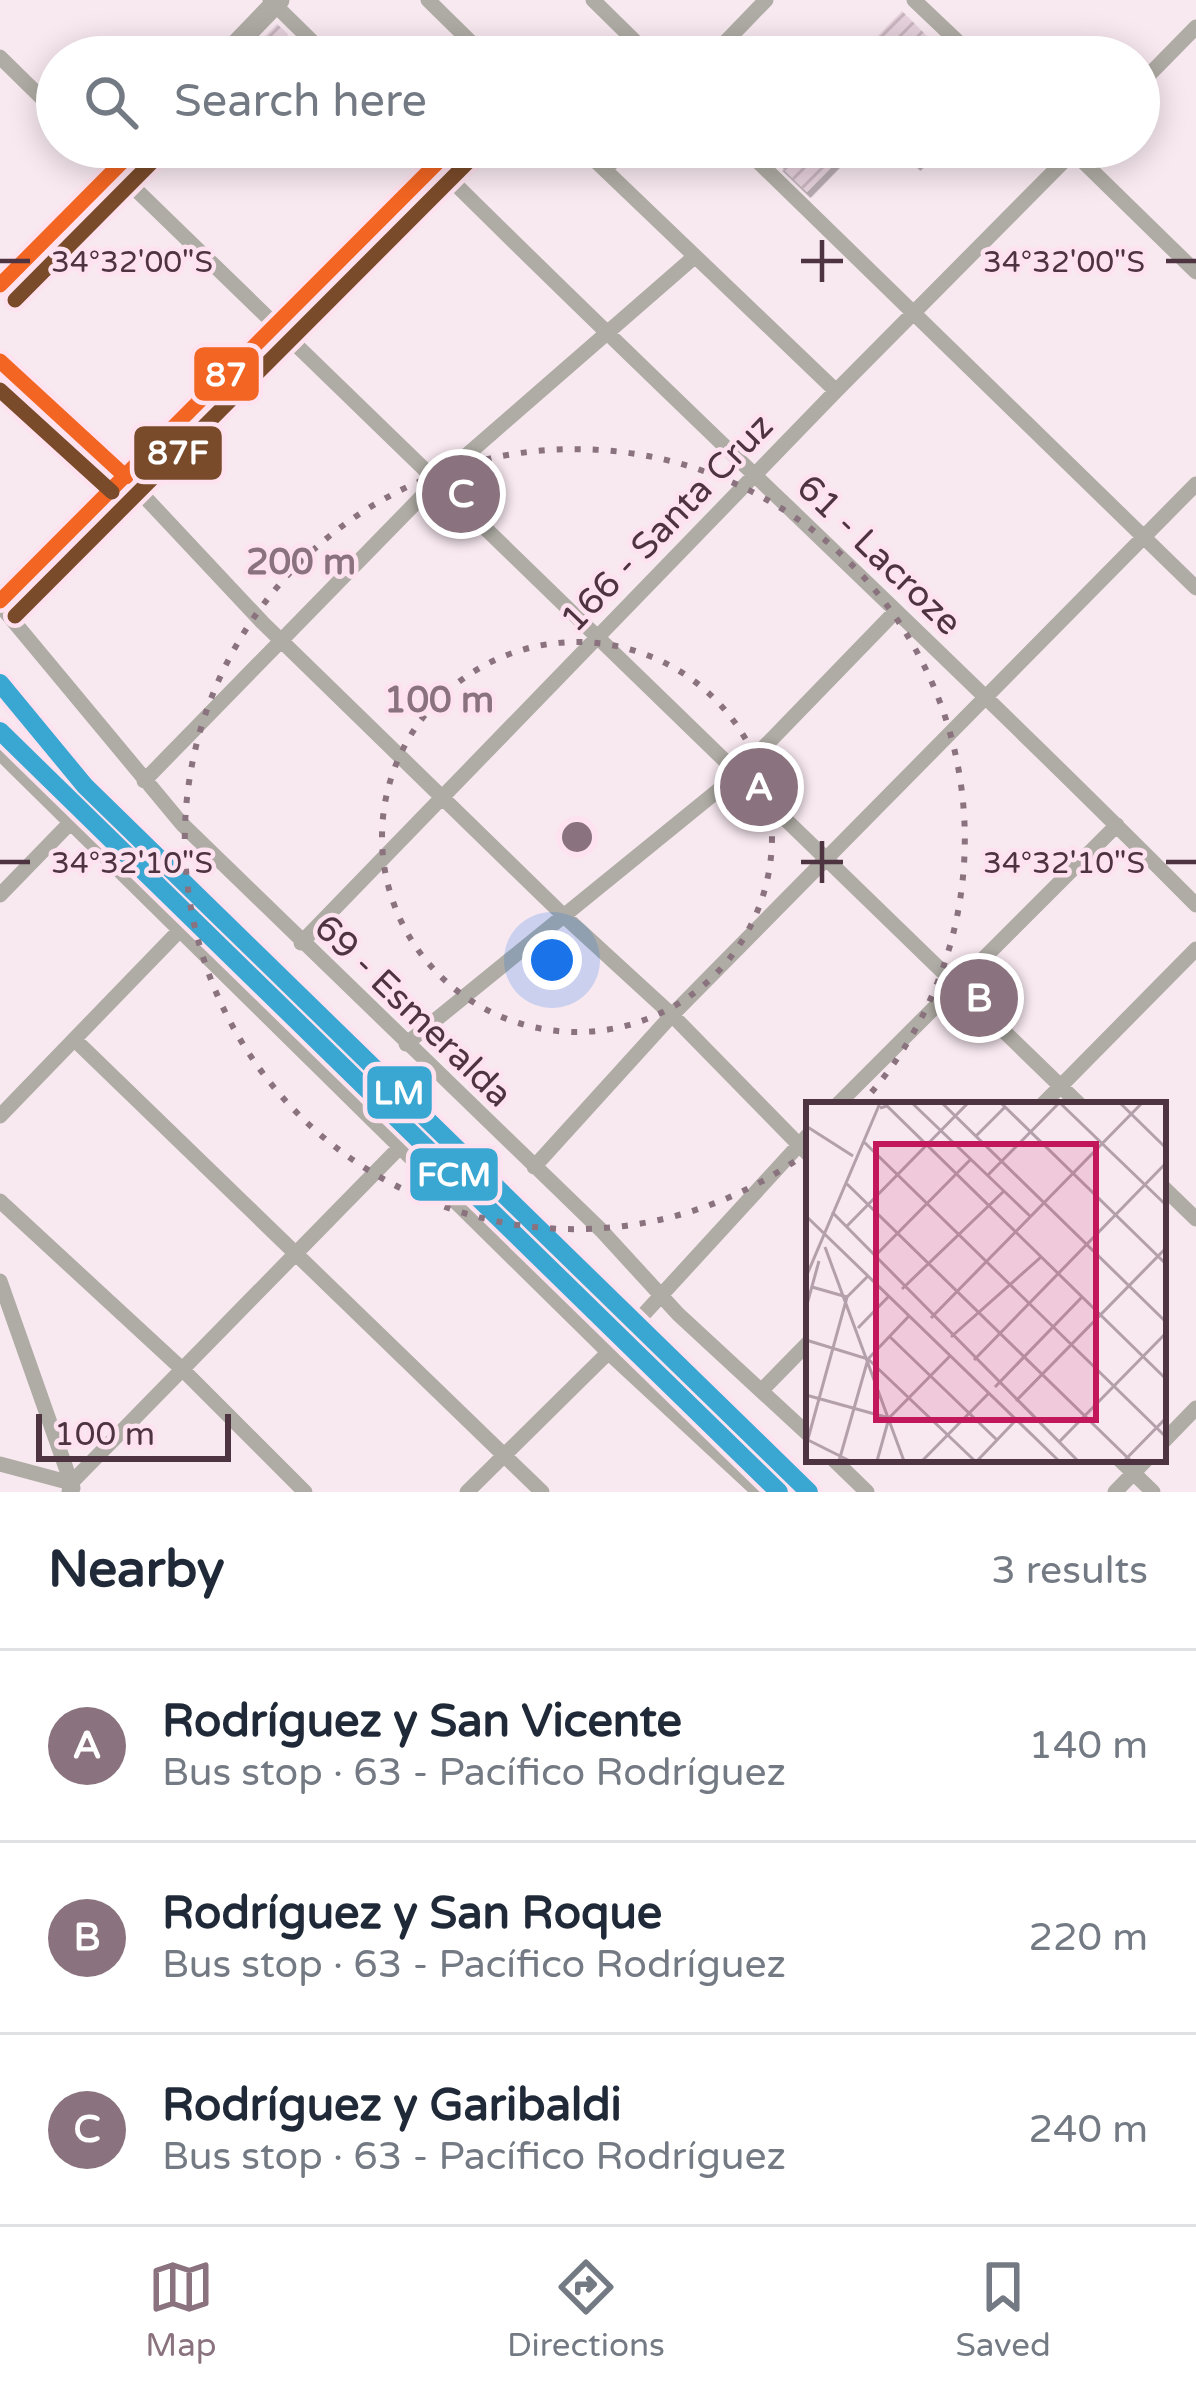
<!DOCTYPE html>
<html lang="en">
<head>
<meta charset="utf-8">
<style>
	:root { --surface:#fff; --page:#f2f2f3; --text:#1f2937; --muted:#747a83; --line:#e0e1e3; --accent:#8a727e }
	body { margin:0; font-family:"Varela Round",sans-serif; background:var(--page); color:var(--text) }
	.scale { position:absolute; left:36px; bottom:30px; width:195px; box-sizing:border-box; padding-left:12px; border:6px solid #4e3340; border-top:0; font-size:33px; line-height:42px; white-space:nowrap; color:#4e3340; -webkit-text-stroke:9px #fee2ef; paint-order:stroke }
	.you { position:absolute; left:552px; top:960px; width:42px; height:42px; margin:-30px; border:9px solid #fff; border-radius:50%; background:#1a73e8; box-shadow:0 0 0 18px #1a73e833 }
	.badge { display:grid; place-items:center; width:78px; height:78px; border-radius:50%; background:var(--accent); color:#fff; font-size:39px; font-weight:700 }
	.pin { position:absolute; translate:-50% -50%; border:6px solid #fff; box-shadow:0 3px 12px #0006 }
	.list { margin:0; padding:0; list-style:none }
	h2 { display:flex; justify-content:space-between; align-items:center; height:156px; margin:0; padding:0 48px; font-size:51px }
	h2 small { font-size:39px; font-weight:400; color:var(--muted) }
	.list li { display:grid; grid-template-columns:78px 1fr auto; gap:36px; align-items:center; box-sizing:border-box; height:192px; padding:0 48px; border-top:3px solid var(--line) }
	.list b { display:block; font-size:45px; white-space:nowrap }
	.list p { margin:0; font-size:39px; white-space:nowrap; color:var(--muted) }
	.list em { font-size:39px; font-style:normal; color:var(--muted) }
	.icon { flex:none; width:66px; height:66px; fill:none; stroke:currentColor; stroke-width:2; stroke-linecap:round; stroke-linejoin:round }
	.map { position:relative; flex:none; width:1196px; height:1492px; overflow:hidden }
	.search { position:absolute; background:var(--surface); box-shadow:0 6px 30px #0003; left:36px; right:36px; top:36px; height:132px; display:flex; align-items:center; gap:30px; box-sizing:border-box; padding:0 42px; border-radius:66px; color:var(--muted); font-size:45px }
	.sheet { height:732px; background:var(--surface) }
	nav { display:flex; justify-content:space-around; align-items:center; box-sizing:border-box; height:168px; border-top:3px solid var(--line); background:var(--surface); font-size:33px; color:var(--muted) }
	nav a { display:grid; justify-items:center; gap:6px }
	nav .on { color:var(--accent) }
	.map>svg:first-child { display:block }
	.building { fill:url(#building-hatch); filter:url(#shadow) }
	.lines { fill:none; stroke-linecap:round; stroke-linejoin:round }
	.street-tunnel { stroke:#d6c4cd; stroke-width:15; stroke-dasharray:15 8; stroke-linecap:butt }
	.street { stroke:#aeaca4; stroke-width:15 }
	.secondary { stroke:#aeaaa4; stroke-width:21 }
	.bus-1-casing { stroke:#fee2ef; stroke-width:24 }
	.bus-2-casing { stroke:#fee2ef; stroke-width:24 }
	.bus-1 { stroke:#f26522; stroke-width:15 }
	.bus-2 { stroke:#7a4b2a; stroke-width:15 }
	.rail-1-casing { stroke:#fee2ef; stroke-width:27 }
	.rail-2-casing { stroke:#fee2ef; stroke-width:27 }
	.rail-1 { stroke:#3aa7d3; stroke-width:18 }
	.rail-2 { stroke:#3aa7d3; stroke-width:18 }
	.ticks { fill:none; stroke:#4e3340; stroke-width:4.5 }
	.ring { fill:none; stroke:#8a727e; stroke-width:6; stroke-dasharray:6 12 }
	.labels { text-anchor:middle; stroke-width:9; stroke-linejoin:round; paint-order:stroke }
	.street-label { font-size:36px; fill:#4e3340; stroke:#fee2ef }
	.inset-road { fill:none; stroke:#b4a0aa; stroke-width:3 }
	.view { fill:#c2185b; fill-opacity:0.15; stroke:#c2185b; stroke-width:6 }
	.inset-edge { fill:none; stroke:#4e3340; stroke-width:6 }
	.ticks-label { font-size:30px; text-anchor:middle; fill:#4e3340; stroke:#fee2ef; stroke-width:9; stroke-linejoin:round; paint-order:stroke }
	.centre { fill:#8a727e; stroke:#fee2ef; stroke-width:6 }
	.ring-label { font-size:36px; text-anchor:middle; font-weight:bold; fill:#8a727e; stroke:#fee2ef; stroke-width:9; stroke-linejoin:round; paint-order:stroke }
	.line-badge { stroke:#fee2ef; stroke-width:4.5 }
	.badge-label { font-size:33px; text-anchor:middle; font-weight:bold; fill:#fff }
</style>
</head>
<body>
<div class="map">
<svg width="1196" height="1492" viewBox="0 0 1196 1492">
	<defs>
		<pattern id="building-hatch" width="6" height="6" patternUnits="userSpaceOnUse" patternTransform="scale(3)"><rect width="6" height="6" fill="#e6d1dc"/><path d="M-1 1l2-2M0 6l6-6M5 7l2-2" fill="none" stroke="#c7b4be"/></pattern>
		<filter id="shadow"><feDropShadow dx="3.5" dy="6" stdDeviation="0" flood-color="#0004"/></filter>
	</defs>
	<rect width="100%" height="100%" fill="#f8e8f0"/>
	<!-- building -->
	<path class="building" d="M902,11L948,57H857Z
		M277,24L288,34L275,47L264,37Z
		M797,147H851L807,192L779,165Z
		M899,147H934L917,165Z
		M123,841L143,862L135,870L115,849Z"/>
	<g class="lines">
		<!-- street-tunnel -->
		<path class="street-tunnel" d="M616,1328L637,1308"/>
		<!-- street -->
		<path class="street" d="M270,0L328,57
			M428,0L486,57
			M593,0L651,57
			M914,0L974,57
			M0,57L57,113
			M711,57L766,0
			M1139,85L1196,27
			M92,147L1080,1105
			M418,147C674,403 941,648 1196,905
			M581,147L836,391
			M743,147L1196,588
			M1068,147L1196,272
			M605,170L626,147
			M0,361L126,477L262,622L564,916L672,1015L809,1155
			M0,601L453,147
			M0,605L182,824L601,1230L678,1314L809,1435
			M0,753L609,1353L759,1492
			M144,781L437,481L693,258
			M0,895L71,822
			M301,943L836,391L1078,147
			M75,1040L542,1492
			M406,1044L737,775L895,612
			M837,1105L1117,825
			M1042,1105L1196,949
			M0,1116L180,930
			M534,1167L672,1015L1196,484
			M1163,1187L1196,1219
			M0,1201L182,1369L305,1492
			M0,1281L73,1488
			M577,1309L604,1328H616
			M644,1314L809,1134
			M625,1336L629,1354L655,1384
			M762,1390L809,1342
			M1163,1442L1196,1408
			M833,1459L867,1492
			M1119,1459L1153,1492
			M0,1464L71,1483
			M69,1492L71,1483L401,1146
			M467,1492L625,1336
			M1115,1492L1147,1459"/>
		<!-- secondary -->
		<path class="secondary" d="M224,57L279,0
			M0,285L137,147"/>
		<defs>
			<path id="bus-1" d="M0,285L137,147
				M0,361L126,477
				M0,601L453,147"/>
			<path id="bus-2" d="M15,300L152,162
				M0,390L112,492
				M15,616L468,162"/>
		</defs>
		<!-- bus-1 casing -->
		<use href="#bus-1" class="bus-1-casing"/>
		<!-- bus-2 casing -->
		<use href="#bus-2" class="bus-2-casing"/>
		<!-- bus-1 -->
		<use href="#bus-1" class="bus-1"/>
		<!-- bus-2 -->
		<use href="#bus-2" class="bus-2"/>
		<defs>
			<path id="rail-1" d="M0,683L85,786L809,1492"/>
			<path id="rail-2" d="M0,731L779,1492"/>
		</defs>
		<!-- rail-1 casing -->
		<use href="#rail-1" class="rail-1-casing"/>
		<!-- rail-2 casing -->
		<use href="#rail-2" class="rail-2-casing"/>
		<!-- rail-1 -->
		<use href="#rail-1" class="rail-1"/>
		<!-- rail-2 -->
		<use href="#rail-2" class="rail-2"/>
	</g>
	<!-- ticks -->
	<path class="ticks" d="M822,240V282M0,261H30M801,261H843M1166,261H1196M822,841V883M0,862H30M801,862H843M1166,862H1196"/>
	<!-- distance rings -->
	<g class="ring">
		<circle cx="577" cy="837" r="195"/>
		<path d="M809 1151A390 390 0 1 1 862 1103"/>
	</g>
	<g class="labels">
		<!-- street labels -->
		<g class="street-label">
			<text transform="translate(666 522) rotate(-46)" y="13">166 - Santa Cruz</text>
			<text transform="translate(880 554) rotate(44)" y="13">61 - Lacroze</text>
			<text transform="translate(414 1010) rotate(44)" y="13">69 - Esmeralda</text>
		</g>
	</g>
	<!-- overview -->
	<g transform="translate(806 1102)">
		<rect width="360" height="360" fill="#f8e8f0"/>
		<path class="inset-road" d="M106,1L224,114M136,1L360,220M195,1L360,162M254,1L360,103M314,1L360,46M74,6L81,4L360,277M0,24L47,54M170,34L199,5M58,40L360,335M181,74L253,1M41,82L325,359M26,110L272,359M0,114L253,359M41,124L162,1M19,145L98,359M69,154L164,58M0,175L74,1M6,185L41,195M96,187L197,90M0,206L13,159M125,216L336,1M52,226L83,194M83,234L191,338M145,235L235,155M0,238L62,257L169,359M168,258L360,61M189,285L276,195M0,293L83,316M210,299L360,146M0,337L44,359M253,340L360,231M0,344L41,195L62,174M33,359L62,257L103,214M71,359L83,316L144,254M116,359L183,291M171,359L210,318M318,359L360,316"/>
		<path class="view" d="M70,42H290V318H70Z"/>
		<rect width="360" height="360" class="inset-edge"/>
	</g>
	<g class="ticks-label">
		<text x="132" y="272">34°32'00"S</text>
		<text x="1064" y="272">34°32'00"S</text>
		<text x="132" y="873">34°32'10"S</text>
		<text x="1064" y="873">34°32'10"S</text>
	</g>
	<circle cx="577" cy="837" r="18" class="centre"/>
	<g class="ring-label">
		<text x="301" y="574">200 m</text>
		<text x="439" y="712">100 m</text>
	</g>
	<g class="line-badge">
		<rect x="192" y="345" width="69" height="58" rx="12" fill="#f26522"/>
		<rect x="132" y="424" width="92" height="58" rx="12" fill="#7a4b2a"/>
		<rect x="365" y="1064" width="69" height="57" rx="12" fill="#3aa7d3"/>
		<rect x="408" y="1146" width="92" height="57" rx="12" fill="#3aa7d3"/>
	</g>
	<g class="badge-label">
		<text x="226" y="386">87</text>
		<text x="178" y="464">87F</text>
		<text x="399" y="1104">LM</text>
		<text x="454" y="1186">FCM</text>
	</g>
</svg>
<div class="scale">100 m</div>
<div class="you"></div>
<div class="pin badge" style="left:759px;top:787px">A</div>
<div class="pin badge" style="left:979px;top:998px">B</div>
<div class="pin badge" style="left:461px;top:494px">C</div>
<div class="search"><svg class="icon" aria-label="search" viewBox="0 0 24 24"><circle cx="10" cy="10" r="6"/><path d="M15 15l6 6"/></svg>Search here</div>
</div>
<section class="sheet">
<h2>Nearby<small>3 results</small></h2>
<ul class="list">
<li><span class="badge">A</span><div><b>Rodríguez y San Vicente</b><p>Bus stop · 63 - Pacífico Rodríguez</p></div><em>140 m</em></li>
<li><span class="badge">B</span><div><b>Rodríguez y San Roque</b><p>Bus stop · 63 - Pacífico Rodríguez</p></div><em>220 m</em></li>
<li><span class="badge">C</span><div><b>Rodríguez y Garibaldi</b><p>Bus stop · 63 - Pacífico Rodríguez</p></div><em>240 m</em></li>
</ul>
</section>
<nav>
<a class="on"><svg class="icon" aria-label="map" viewBox="0 0 24 24"><path d="M3 6l6-2 6 2 6-2v14l-6 2-6-2-6 2zM9 4v14M15 6v14"/></svg>Map</a>
<a><svg class="icon" aria-label="directions" viewBox="0 0 24 24"><path d="M12 3l9 9-9 9-9-9zM9 14v-3h6M13 9l2 2-2 2"/></svg>Directions</a>
<a><svg class="icon" aria-label="saved" viewBox="0 0 24 24"><path d="M7 4h10v16l-5-4-5 4z"/></svg>Saved</a>
</nav>
</body>
</html>
